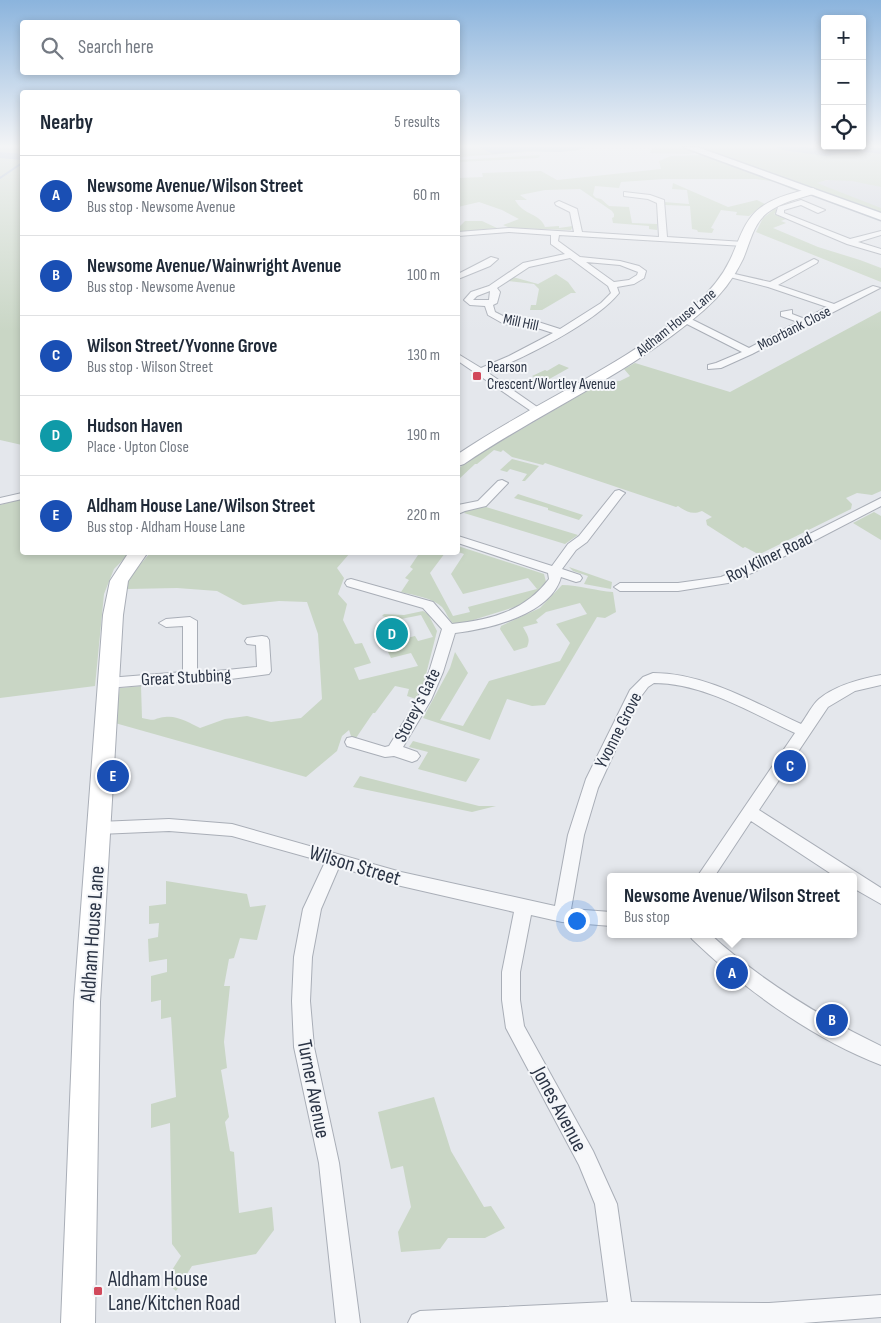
<!DOCTYPE html>
<html lang="en">
<head>
<meta charset="utf-8">
<style>
	:root { --surface:#fff; --page:#f2f2f3; --text:#1f2937; --muted:#747a83; --line:#e0e1e3; --accent:#d1495b }
	body { margin:0; font-family:"Sofia Sans Condensed",sans-serif; background:var(--page); color:var(--text) }
	.controls { position:absolute; right:15px; top:15px; display:grid; overflow:hidden; border-radius:5px; box-shadow:0 2px 8px #0003 }
	.controls button { width:45px; height:45px; display:grid; place-items:center; padding:0; border:0; border-bottom:1px solid var(--line); background:var(--surface); color:var(--text); font:25px sans-serif }
	.you { position:absolute; left:576px; top:920px; width:18px; height:18px; margin:-12px; border:4px solid #fff; border-radius:50%; background:#1a73e8; box-shadow:0 0 0 8px #1a73e833 }
	.badge { display:grid; place-items:center; width:32px; height:32px; border-radius:50%; background:var(--accent); color:#fff; font-size:16px; font-weight:700 }
	.pin { position:absolute; translate:-50% -50%; border:2px solid #fff; box-shadow:0 1px 5px #0006 }
	.popup { position:absolute; left:607px; top:873px; width:250px; height:65px; box-sizing:border-box; display:grid; place-content:center; border-radius:5px; background:var(--surface); filter:drop-shadow(0 1px 4px #0005); font-size:16px; white-space:nowrap; color:var(--muted) }
	.popup b { font-size:19px; color:var(--text) }
	.popup::after { content:''; position:absolute; left:50%; top:100%; margin-left:-10px; border:10px solid transparent; border-top-color:var(--surface) }
	.list { margin:0; padding:0; list-style:none }
	h2 { display:flex; justify-content:space-between; align-items:center; height:65px; margin:0; padding:0 20px; font-size:21px }
	h2 small { font-size:16px; font-weight:400; color:var(--muted) }
	.list li { display:grid; grid-template-columns:32px 1fr auto; gap:15px; align-items:center; box-sizing:border-box; height:80px; padding:0 20px; border-top:1px solid var(--line) }
	.list b { display:block; font-size:19px; white-space:nowrap }
	.list p { margin:0; font-size:16px; white-space:nowrap; color:var(--muted) }
	.list em { font-size:16px; font-style:normal; color:var(--muted) }
	.icon { flex:none; width:28px; height:28px; fill:none; stroke:currentColor; stroke-width:2; stroke-linecap:round; stroke-linejoin:round }
	.map { position:relative; flex:none; width:881px; height:1323px; overflow:hidden }
	.search { position:absolute; background:var(--surface); box-shadow:0 2px 8px #0003; left:20px; top:20px; width:440px; height:55px; display:flex; align-items:center; gap:12px; box-sizing:border-box; padding:0 18px; border-radius:5px; color:var(--muted); font-size:19px }
	.panel { position:absolute; background:var(--surface); box-shadow:0 2px 8px #0003; left:20px; top:90px; width:440px; height:465px; border-radius:5px }
	.map>svg:first-child { display:block }
	.built { fill:#d2d6de }
	.green { fill:#c9d6c5 }
	.lines { fill:none; stroke-linecap:round; stroke-linejoin:round }
	.stream { stroke:#9fb4cc; stroke-width:2 }
	.river { fill:#9fb4cc; fill-rule:evenodd }
	.street-casing { stroke:#a9aeb7; stroke-width:2 }
	.secondary-casing { stroke:#a9aeb7; stroke-width:2 }
	.primary-casing { stroke:#a3abb8; stroke-width:3 }
	.street { fill:#f7f8fa; fill-rule:evenodd }
	.secondary { fill:#fff; fill-rule:evenodd }
	.primary { fill:#fff; fill-rule:evenodd }
	.poi-dot { fill:#d1495b; stroke:#f4f6f9; stroke-width:2 }
	.labels { text-anchor:middle; stroke-width:4; stroke-linejoin:round; paint-order:stroke }
	.far-street-label { font-size:15px; fill:#2b3445; stroke:#f4f6f9 }
	.far-poi-label { font-size:15px; fill:#2b3445; stroke:#f4f6f9; text-anchor:start }
	.street-label { font-size:18px; fill:#2b3445; stroke:#f4f6f9 }
	.near-street-label { font-size:21px; fill:#2b3445; stroke:#f4f6f9 }
	.near-poi-label { font-size:21px; fill:#2b3445; stroke:#f4f6f9; text-anchor:start }
</style>
</head>
<body>
<div class="map">
<svg width="881" height="1323" viewBox="0 0 881 1323">
	<rect width="100%" height="100%" fill="#e4e7ec"/>
	<!-- built -->
	<path class="built" d="M838,178L881,186V212L806,185Z"/>
	<!-- green -->
	<path class="green" d="M0,147H22V445L0,440Z
		M458,147H587L576,151L531,152L458,157Z
		M653,147H684L696,152L688,154L650,153Z
		M694,147H881V187L852,181L827,180L817,183L881,208V212Z
		M539,155L540,156L538,158L458,162V160Z
		M703,155L735,165L800,189V191L793,190L777,182L756,179H664L621,182L619,188L595,186L593,195L596,198L601,199L609,206L629,207L632,223L657,224V230L649,229V226L613,223L612,218L614,217V214L612,211L580,189L545,190L520,195L527,200H515C524,216 540,213 545,227L559,226V228L573,226L571,230L510,228L503,225L519,219L502,210L479,202L458,207V178L483,177L482,173L541,171L557,180L661,169L659,161L671,156Z
		M673,183L728,207L757,200L765,204L749,216L736,215L737,212L721,210L711,228L714,229L712,233L698,232L697,230L692,229L690,206L665,205L664,202L689,204L687,190L672,189Z
		M776,208L777,212L774,214L786,219L781,221L786,223L773,228L818,247L860,260L881,268V282L756,232L763,218Z
		M465,221H482L497,228L458,232V228Z
		M556,274L568,282L576,293H571L542,310H530L531,305H536L539,289L534,284L507,281L513,277L538,284Z
		M881,311V491L872,495L857,493L846,498L852,504L851,509L762,553H756L745,547L743,548L707,525L706,520L712,517L702,511C692,515 687,512 678,506L676,507L545,463L543,465L512,457L503,450L501,452L494,450L477,464H475L458,480V469L469,460L604,381H620L630,376L624,369L635,363L730,392Z
		M559,364L569,368L544,382L532,376L545,370L547,371Z
		M512,459L539,466L525,481H522L527,474L510,469L507,472L500,470Z
		M518,494L583,515L579,520L548,510V508L514,498Z
		M22,499V552L130,553L114,569L104,594L95,686L0,698V505Z
		M486,507L578,535L565,544L464,513L467,510Z
		M874,512L881,516V540L853,523Z
		M458,546L544,574L546,582L530,600L521,605L457,625C448,622 448,614 442,607C433,598 413,595 401,592L409,580L405,578L413,569L410,567L420,552L445,553L430,573L453,616L470,612L468,607L537,589L528,578L463,594L451,574L464,554L458,552Z
		M245,552L350,553L337,568L344,578L338,594L347,604L343,620L355,644L362,643L371,663L354,668L359,680L418,666L411,653L391,658L387,650L390,649L387,643L415,636L418,641L433,637L421,615L396,620L382,616L384,614L404,615L423,611L428,614L437,631L423,686L416,699L407,696L409,689L395,686L375,713H373L356,738L351,736L349,730L342,736L337,751L306,777L115,723L120,688L141,686L142,718C158,722 153,718 165,717C177,715 190,723 200,728L225,719L247,716L271,722L301,718L322,699L318,634L307,602L279,601L243,605L217,591L177,588L127,589L128,579L150,553Z
		M569,567L612,582L611,589L584,584L588,576L573,571Z
		M562,585C579,585 596,591 613,592L616,612L605,618L597,617L545,705L532,706L507,699L490,740L423,718L450,668L455,652L468,673L440,720L463,726L489,681L560,661L570,643L556,624L587,614L580,603L546,612L536,620L538,623L523,627C527,635 531,638 527,647L514,651L500,629L501,626L540,608Z
		M413,741L480,759L466,782L418,769L428,752L409,747Z
		M360,776L479,806H496L472,812L353,787Z
		M166,881L247,894L250,907L266,905L257,940L240,938L234,958L229,959L224,986H230L224,1042L227,1068L221,1070L229,1117L225,1122L230,1151L234,1152L239,1213L272,1207L274,1230L256,1254L192,1266L176,1291L165,1281L181,1256L172,1244L170,1123L151,1128V1104L176,1097L171,1017L161,1019V1000L151,1002V976L167,972V959L149,962L148,939L158,937L159,923L149,924V906L166,904Z
		M434,1097L451,1151L484,1207L491,1206L505,1228L485,1238H448L440,1249L401,1252L398,1232L411,1207L403,1166L391,1169L378,1112Z"/>
	<g class="lines">
		<!-- stream -->
		<path class="stream" d="M0,178L22,163"/>
		<!-- river -->
		<path class="river" d="M479,147H583L577,150L559,152L528,151L493,154Z
			M776,147H806L826,150L843,147L881,148V154L857,151L826,156L782,150Z
			M0,152L22,154V160L0,158Z"/>
		<defs>
			<path id="street" d="M624,192L650,195L664,200L667,237L744,242L748,244L744,246L559,235L558,241L580,257L620,261L639,266L646,271L644,278L634,284L617,287L619,293C596,322 523,359 487,372L543,411L538,414L534,413L458,361V354L481,368L509,356L553,333L531,326L504,324L488,315L485,306L470,305L464,300L471,292L489,286L523,263L565,254L551,244V235L509,232L458,236V232L509,228L574,232L570,212L556,205L555,203L559,201L577,209L582,232L659,237L657,203L648,199L624,196ZM570,258L608,286L611,293L601,303L560,329L532,320L509,319L495,312L493,305L497,303L500,292L497,288L529,267ZM586,262L620,265L638,272L637,275L629,280L614,282ZM490,291L489,300H473L477,296Z
				M801,200L825,210L818,213L801,205L784,210V213L850,239L881,231V235L858,242L881,249V254L847,244L776,214L778,207Z
				M491,257L498,259L490,266L458,279V274Z
				M814,259L818,261L817,263L778,285L834,304L873,286L880,288L752,354L721,368L708,369V365L716,363L742,352L681,321V317H687L749,348L798,322L781,316V312L792,310V314L805,319L827,307L768,287L726,276V272L770,282Z
				M502,480L508,483L486,506L465,511L458,514V505L478,501L498,481Z
				M619,490L625,493L623,495L587,542L576,550L562,569L580,575L582,578L580,581L576,582L561,577C551,615 488,629 455,633L443,672L431,700L403,747L417,752L420,756L417,760L412,762L394,756L385,757L347,746L345,742L347,738L352,737L385,747L389,746L417,700L429,672L442,629L423,608L347,586L345,583L347,580L351,579L433,602L452,624C491,620 525,611 549,579L548,573L458,543V536L552,566L568,544L579,536L615,491Z
				M22,493V499L0,504V498Z
				M881,498V506L754,572L728,583L678,591H620L614,587L620,583H678L721,577L746,566Z
				M190,617L197,621V673L257,667L256,645L247,644L245,641L247,638L262,636L267,637L269,640L271,671L269,674L199,683L190,681L108,688L103,686L101,683L103,680L108,678L183,672V626L166,627L159,623L166,619Z
				M653,673C705,673 755,703 801,724C807,716 812,705 819,699C836,685 860,679 881,675V685L855,691L828,707L759,810L881,888V904L853,888V877H836L751,821L714,877H697L795,733C752,713 703,683 654,683L648,687L639,699L598,788L584,835L571,909L611,912V926L562,922L531,915L520,972V1000L524,1026L593,1151L617,1204L631,1302L769,1303L881,1295V1317L803,1323H408L412,1315L420,1311L608,1302L595,1204L579,1165L506,1028L502,1000V972L514,912L401,886L339,867L321,909L312,957L310,1001L314,1047L339,1163L360,1323H336L319,1163L294,1047L292,1001L294,957L303,909L325,862L232,836L169,831L99,834L93,832L91,828L93,824L99,822L169,819L232,824L401,872L555,906L568,835L586,779L630,690L643,677Z
				M689,934H710C761,981 819,1016 881,1046V1065C813,1039 744,989 692,939Z"/>
			<path id="secondary" d="M813,188L818,191L817,193C800,198 781,202 767,213C753,224 750,243 743,259C734,278 720,296 704,310C632,373 542,411 464,464L458,466V454C535,402 624,366 695,305C709,292 722,277 730,260C739,242 743,221 760,208C774,197 796,192 813,188Z
				M129,552H148L128,581L123,615L100,1002L95,1323H61L74,1002L103,615L110,581Z"/>
			<path id="primary" d="M683,147H697L881,213V220Z"/>
		</defs>
		<!-- street casing -->
		<use href="#street" class="street-casing"/>
		<!-- secondary casing -->
		<use href="#secondary" class="secondary-casing"/>
		<!-- primary casing -->
		<use href="#primary" class="primary-casing"/>
		<!-- street -->
		<use href="#street" class="street"/>
		<!-- secondary -->
		<use href="#secondary" class="secondary"/>
		<!-- primary -->
		<use href="#primary" class="primary"/>
	</g>
	<!-- sky -->
	<linearGradient id="sky" x2="0" y2="1"><stop stop-color="#8bb4dd"/><stop offset="0.44" stop-color="#f3f4f6"/><stop offset="1" stop-color="#f3f4f6" stop-opacity="0"/></linearGradient>
	<rect width="881" height="332" fill="url(#sky)"/>
	<!-- markers -->
	<g class="poi-dot">
		<rect x="472" y="371" width="10" height="10" rx="2.5"/>
		<rect x="93" y="1286" width="10" height="10" rx="2.5"/>
	</g>
	<g class="labels">
		<!-- far-street labels -->
		<g class="far-street-label">
			<text transform="translate(521 322) rotate(12)" y="5">Mill Hill</text>
			<text transform="translate(676 322) rotate(-39)" y="5">Aldham House Lane</text>
			<text transform="translate(794 328) rotate(-27)" y="5">Moorbank Close</text>
		</g>
		<!-- far-poi labels -->
		<g class="far-poi-label">
			<text x="487" y="372">Pearson<tspan x="487" dy="17">Crescent/Wortley Avenue</tspan></text>
		</g>
		<!-- street labels -->
		<g class="street-label">
			<text transform="translate(769 557) rotate(-26)" y="6">Roy Kilner Road</text>
			<text transform="translate(186 677) rotate(-3)" y="6">Great Stubbing</text>
			<text transform="translate(417 705) rotate(-63)" y="6">Storey's Gate</text>
			<text transform="translate(618 730) rotate(-63)" y="6">Yvonne Grove</text>
		</g>
		<!-- near-street labels -->
		<g class="near-street-label">
			<text transform="translate(355 865) rotate(17)" y="7">Wilson Street</text>
			<text transform="translate(92 934) rotate(-86)" y="7">Aldham House Lane</text>
			<text transform="translate(314 1089) rotate(79)" y="7">Turner Avenue</text>
			<text transform="translate(560 1109) rotate(62)" y="7">Jones Avenue</text>
		</g>
		<!-- near-poi labels -->
		<g class="near-poi-label">
			<text x="108" y="1286">Aldham House<tspan x="108" dy="24">Lane/Kitchen Road</tspan></text>
		</g>
	</g>
</svg>
<div class="controls">
<button>+</button>
<button>−</button>
<button><svg class="icon" aria-label="locate" viewBox="0 0 24 24"><circle cx="12" cy="12" r="6"/><path d="M12 2v4M12 18v4M2 12h4M18 12h4"/></svg></button>
</div>
<div class="you"></div>
<div class="pin badge" style="left:732px;top:973px;background:#1a4fb4">A</div>
<div class="popup"><b>Newsome Avenue/Wilson Street</b>Bus stop</div>
<div class="pin badge" style="left:832px;top:1020px;background:#1a4fb4">B</div>
<div class="pin badge" style="left:790px;top:766px;background:#1a4fb4">C</div>
<div class="pin badge" style="left:392px;top:634px;background:#0f9aa8">D</div>
<div class="pin badge" style="left:113px;top:776px;background:#1a4fb4">E</div>
<div class="search"><svg class="icon" aria-label="search" viewBox="0 0 24 24"><circle cx="10" cy="10" r="6"/><path d="M15 15l6 6"/></svg>Search here</div>
<section class="panel">
<h2>Nearby<small>5 results</small></h2>
<ul class="list">
<li><span class="badge" style="background:#1a4fb4">A</span><div><b>Newsome Avenue/Wilson Street</b><p>Bus stop · Newsome Avenue</p></div><em>60 m</em></li>
<li><span class="badge" style="background:#1a4fb4">B</span><div><b>Newsome Avenue/Wainwright Avenue</b><p>Bus stop · Newsome Avenue</p></div><em>100 m</em></li>
<li><span class="badge" style="background:#1a4fb4">C</span><div><b>Wilson Street/Yvonne Grove</b><p>Bus stop · Wilson Street</p></div><em>130 m</em></li>
<li><span class="badge" style="background:#0f9aa8">D</span><div><b>Hudson Haven</b><p>Place · Upton Close</p></div><em>190 m</em></li>
<li><span class="badge" style="background:#1a4fb4">E</span><div><b>Aldham House Lane/Wilson Street</b><p>Bus stop · Aldham House Lane</p></div><em>220 m</em></li>
</ul>
</section>
</div>
</body>
</html>
